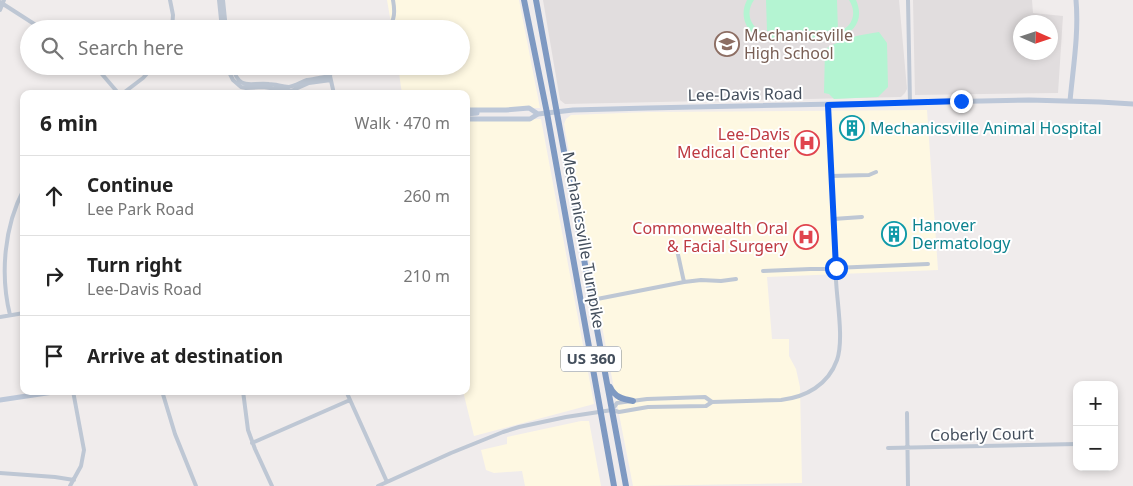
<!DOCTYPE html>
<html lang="en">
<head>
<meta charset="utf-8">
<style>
	:root { --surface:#fff; --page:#f2f2f2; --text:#222; --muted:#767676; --line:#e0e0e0 }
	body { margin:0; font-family:"Noto Sans",sans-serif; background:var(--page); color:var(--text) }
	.controls { position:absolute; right:15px; bottom:15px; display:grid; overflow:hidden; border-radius:10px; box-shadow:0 2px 8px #0003 }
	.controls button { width:45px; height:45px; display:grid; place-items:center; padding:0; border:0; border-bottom:1px solid var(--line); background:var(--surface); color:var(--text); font:25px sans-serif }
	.compass { position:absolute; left:1013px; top:15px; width:45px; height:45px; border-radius:50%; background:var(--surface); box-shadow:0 2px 8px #0003; rotate:93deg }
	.stop { position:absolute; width:15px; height:15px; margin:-11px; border:4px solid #0457f2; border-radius:50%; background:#fff }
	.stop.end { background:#0457f2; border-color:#fff; box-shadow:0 1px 5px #0008 }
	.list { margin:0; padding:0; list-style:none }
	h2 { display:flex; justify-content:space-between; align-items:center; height:65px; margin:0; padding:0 20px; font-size:21px }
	h2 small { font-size:16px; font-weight:400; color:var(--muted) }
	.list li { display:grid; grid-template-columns:32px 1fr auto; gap:15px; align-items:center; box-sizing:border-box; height:80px; padding:0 20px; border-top:1px solid var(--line) }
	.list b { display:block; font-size:19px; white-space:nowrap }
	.list p { margin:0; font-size:16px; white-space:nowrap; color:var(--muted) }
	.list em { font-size:16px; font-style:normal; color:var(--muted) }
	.icon { flex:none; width:28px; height:28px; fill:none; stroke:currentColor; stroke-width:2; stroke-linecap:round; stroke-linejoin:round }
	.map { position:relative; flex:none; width:1133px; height:486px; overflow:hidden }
	.search { position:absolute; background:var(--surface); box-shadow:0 2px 8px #0003; left:20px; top:20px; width:450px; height:55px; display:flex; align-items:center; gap:12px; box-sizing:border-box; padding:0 18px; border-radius:28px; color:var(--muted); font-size:19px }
	.panel { position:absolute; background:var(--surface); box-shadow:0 2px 8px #0003; left:20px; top:90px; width:450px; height:305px; border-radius:10px }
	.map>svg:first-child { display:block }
	.commercial { fill:#fef8e2 }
	.education { fill:#e1ddde; fill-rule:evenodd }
	.pitch { fill:#b4f4d2 }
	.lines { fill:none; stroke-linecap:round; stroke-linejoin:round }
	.street { stroke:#bec7d4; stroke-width:4 }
	.secondary { stroke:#bcc7d8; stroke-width:5 }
	.highway { stroke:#7e99c2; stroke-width:6 }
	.route { stroke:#0457f2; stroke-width:6 }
	.labels { text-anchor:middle; stroke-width:4; stroke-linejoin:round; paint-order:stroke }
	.shield { fill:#fff; stroke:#7b838d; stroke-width:1 }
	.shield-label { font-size:15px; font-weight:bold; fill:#434e5c }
	.education-label { font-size:16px; fill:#785e54; stroke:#fff; text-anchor:start }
	.street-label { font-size:16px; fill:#434e5c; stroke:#fff }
	.culture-label { font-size:16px; fill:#0d838f; stroke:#fff; text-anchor:start }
	.health-label { font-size:16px; fill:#be3a42; stroke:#fff; text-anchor:end }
</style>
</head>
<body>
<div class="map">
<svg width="1133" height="486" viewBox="0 0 1133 486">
	<rect width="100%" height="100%" fill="#f0ecec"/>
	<!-- commercial -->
	<path class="commercial" d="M387,0H519L540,108H466V94H402L398,66H461V29H392Z
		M927,110L938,270L767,277L772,339H789V356L796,369L800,387L802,483L633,486L579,208L564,124L566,119L571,115L649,112Z
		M466,118L495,120L541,119L594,404L474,436L463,391H466Z
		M581,421H589L601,486H525L522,471L494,473L486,470L481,450L507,444V437Z"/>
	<!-- education -->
	<path class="education" d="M543,0H899L907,89L905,93L901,97L565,104L560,100Z
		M913,0H1032L1033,13L1063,16L1058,93L915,95ZM1020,22H1050V52H1020Z"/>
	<!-- pitch -->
	<path class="pitch" d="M747,0H754C745,13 750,27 764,33H835C852,29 858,14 849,0H856C864,18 856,32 838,38L749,40V34L752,33C743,23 741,12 747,0Z
		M766,0H837L838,31H767Z
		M879,32L887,43L888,87L878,97L834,99L829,94L824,93L825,49C844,38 858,35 879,32Z"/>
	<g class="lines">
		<!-- street -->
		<path class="street" d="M170,0L173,15L172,29
			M219,0L222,29
			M223,0L226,29
			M908,0L910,103
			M0,2L42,29
			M0,10L4,0
			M388,29C395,20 395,11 393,0
			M95,66L119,94
			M226,66L233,80L241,87L246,88L263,87L291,91L309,83L331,80
			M232,66C240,92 249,82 269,84C276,84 282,87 289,87C295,86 301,82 307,80C315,79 323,77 330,76
			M332,66L330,76L334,94
			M122,94L143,78L154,66
			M831,176L869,175L876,172
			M833,219L862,217
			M677,250L684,282
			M763,271L928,264
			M592,300L684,282L701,280L721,281L736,279
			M10,315C0,275 4,226 24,189
			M0,317L24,313
			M162,391L175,434L196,486
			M243,391L248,430L255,449L272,486
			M346,391L387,482
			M612,410L617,403L647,399L705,397L712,402
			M907,413L908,486
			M252,443L350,400
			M1114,444H1115
			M888,448L1077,444
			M0,473L55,477L74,480
			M70,486L81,466L84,450L73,391
			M378,486L451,453L503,432L519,427L566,417L612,410L619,412L648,407L706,406L712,402L781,400C806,397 828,385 837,360C844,340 837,302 836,280C833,222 831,163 828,105"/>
		<!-- secondary -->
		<path class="secondary" d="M1070,101C1073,68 1079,33 1076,0
			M466,110H506L529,108L538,114
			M466,114L477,113
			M466,119H530L538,114L573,110L648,108L1029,100L1100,102L1133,104
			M0,400L60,391"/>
		<!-- highway -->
		<path class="highway" d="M524,0L547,113L614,486
			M536,0L626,486
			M610,387C615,397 622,399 633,401"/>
	</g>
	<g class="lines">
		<!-- route -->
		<path class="route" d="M836,268L828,105L961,101"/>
	</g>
	<!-- icons -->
	<defs>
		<symbol id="school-ring" viewBox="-11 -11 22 22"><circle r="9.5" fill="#fff" stroke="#8d6e63" stroke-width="1.5"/><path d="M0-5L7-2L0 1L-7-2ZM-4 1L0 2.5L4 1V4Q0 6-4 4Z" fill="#8d6e63"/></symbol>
		<symbol id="building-ring" viewBox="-11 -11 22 22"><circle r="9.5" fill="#fff" stroke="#0f9aa8" stroke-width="1.5"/><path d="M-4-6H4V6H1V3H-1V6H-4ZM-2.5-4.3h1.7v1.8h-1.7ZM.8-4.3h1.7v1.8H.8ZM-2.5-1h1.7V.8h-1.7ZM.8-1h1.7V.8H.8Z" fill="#0f9aa8"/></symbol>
		<symbol id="hospital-ring" viewBox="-11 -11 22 22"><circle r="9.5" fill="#fff" stroke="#e0444e" stroke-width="1.5"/><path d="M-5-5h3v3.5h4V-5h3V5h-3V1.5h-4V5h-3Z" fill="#e0444e"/></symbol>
	</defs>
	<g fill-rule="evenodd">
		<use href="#school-ring" x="713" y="30" width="28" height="28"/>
		<use href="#building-ring" x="838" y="114" width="28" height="28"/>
		<use href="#hospital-ring" x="793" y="129" width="28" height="28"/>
		<use href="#building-ring" x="880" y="220" width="28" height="28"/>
		<use href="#hospital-ring" x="792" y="223" width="28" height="28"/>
	</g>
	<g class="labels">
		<!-- shield labels -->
		<rect class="shield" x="561" y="346.5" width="60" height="25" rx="4"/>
		<g class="shield-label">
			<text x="591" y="364">US 360</text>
		</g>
		<!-- education labels -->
		<g class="education-label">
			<text x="744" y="41">Mechanicsville<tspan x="744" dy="18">High School</tspan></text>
		</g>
		<!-- street labels -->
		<g class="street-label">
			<text transform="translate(745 94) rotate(-1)" y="6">Lee-Davis Road</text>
			<text transform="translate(584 240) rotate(80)" y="6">Mechanicsville Turnpike</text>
			<text transform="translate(982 434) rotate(-1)" y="6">Coberly Court</text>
		</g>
		<!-- culture labels -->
		<g class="culture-label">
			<text x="870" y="134">Mechanicsville Animal Hospital</text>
			<text x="912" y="231">Hanover<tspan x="912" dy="18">Dermatology</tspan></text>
		</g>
		<!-- health labels -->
		<g class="health-label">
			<text x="790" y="140">Lee-Davis<tspan x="790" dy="18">Medical Center</tspan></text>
			<text x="788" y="234">Commonwealth Oral<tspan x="788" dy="18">&amp; Facial Surgery</tspan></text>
		</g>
	</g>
</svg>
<div class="controls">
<button>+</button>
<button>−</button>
</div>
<svg class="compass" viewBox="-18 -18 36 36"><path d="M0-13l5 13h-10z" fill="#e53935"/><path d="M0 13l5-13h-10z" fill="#767676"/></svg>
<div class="stop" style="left:836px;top:268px"></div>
<div class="stop end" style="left:961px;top:101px"></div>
<div class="search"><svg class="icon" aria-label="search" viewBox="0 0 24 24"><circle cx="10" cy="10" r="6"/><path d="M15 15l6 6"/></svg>Search here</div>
<section class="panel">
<h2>6 min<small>Walk · 470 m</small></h2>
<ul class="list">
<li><svg class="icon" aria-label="ahead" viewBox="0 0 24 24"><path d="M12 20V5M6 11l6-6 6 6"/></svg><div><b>Continue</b><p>Lee Park Road</p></div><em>260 m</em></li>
<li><svg class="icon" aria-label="right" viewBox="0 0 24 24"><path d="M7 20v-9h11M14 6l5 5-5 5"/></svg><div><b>Turn right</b><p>Lee-Davis Road</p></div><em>210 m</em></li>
<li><svg class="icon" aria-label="arrive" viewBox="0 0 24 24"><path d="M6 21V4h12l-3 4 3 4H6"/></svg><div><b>Arrive at destination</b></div></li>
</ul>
</section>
</div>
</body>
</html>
